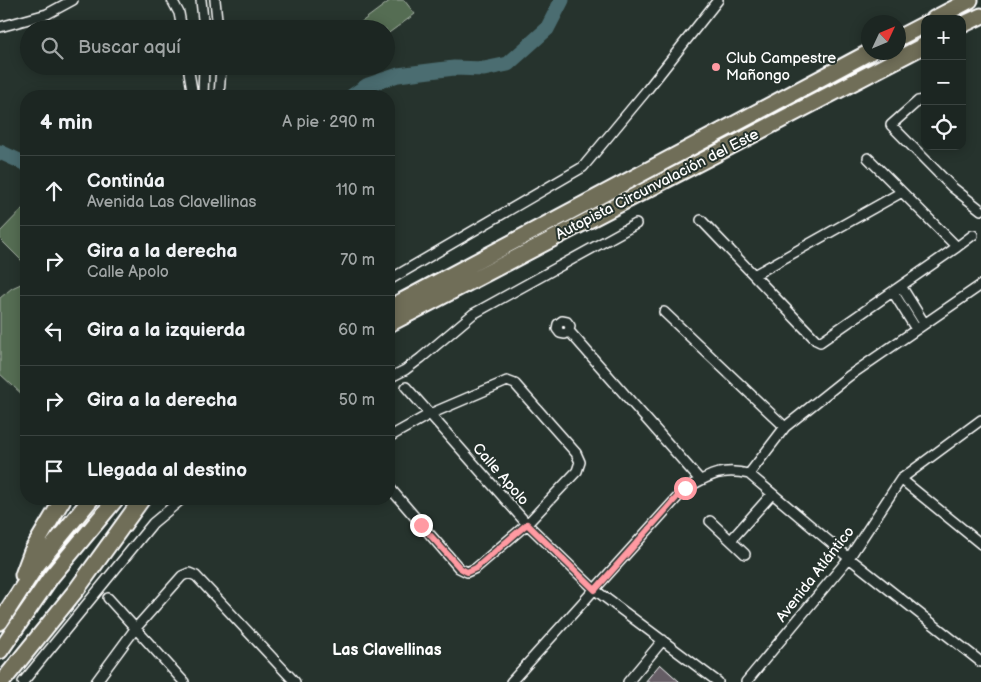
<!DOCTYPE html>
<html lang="es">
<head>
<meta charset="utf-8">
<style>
	:root { --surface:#1c2622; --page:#252e2a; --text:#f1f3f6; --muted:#a0a5a5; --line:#3a4340 }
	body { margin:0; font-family:"Balsamiq Sans",sans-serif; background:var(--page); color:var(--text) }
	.controls { position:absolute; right:15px; top:15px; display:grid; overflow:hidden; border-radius:10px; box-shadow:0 2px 12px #0003 }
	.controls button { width:45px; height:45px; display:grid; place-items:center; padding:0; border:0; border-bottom:1px solid var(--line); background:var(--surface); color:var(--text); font:25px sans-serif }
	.compass { position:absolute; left:861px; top:15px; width:45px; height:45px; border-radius:50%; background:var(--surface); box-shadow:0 2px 12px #0003; rotate:46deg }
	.stop { position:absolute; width:15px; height:15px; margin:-11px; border:4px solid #ff9aa2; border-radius:50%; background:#fff }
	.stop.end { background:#ff9aa2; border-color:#fff; box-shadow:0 1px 5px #0008 }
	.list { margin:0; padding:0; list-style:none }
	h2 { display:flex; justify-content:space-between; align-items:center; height:65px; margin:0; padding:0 20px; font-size:21px }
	h2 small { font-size:16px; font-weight:400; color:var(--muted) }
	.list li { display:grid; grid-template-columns:32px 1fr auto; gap:15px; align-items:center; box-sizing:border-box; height:70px; padding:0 20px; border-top:1px solid var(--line) }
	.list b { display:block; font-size:19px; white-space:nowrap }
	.list p { margin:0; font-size:16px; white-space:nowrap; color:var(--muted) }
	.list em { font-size:16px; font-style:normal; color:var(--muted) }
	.icon { flex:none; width:28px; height:28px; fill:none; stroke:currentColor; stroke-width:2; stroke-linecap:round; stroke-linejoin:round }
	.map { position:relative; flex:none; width:981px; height:682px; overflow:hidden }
	.search { position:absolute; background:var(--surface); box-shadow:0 2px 12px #0003; left:20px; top:20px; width:375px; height:55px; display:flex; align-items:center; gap:12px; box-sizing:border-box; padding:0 18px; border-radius:28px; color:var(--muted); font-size:19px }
	.panel { position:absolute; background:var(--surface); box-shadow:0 2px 12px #0003; left:20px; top:90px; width:375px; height:415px; border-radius:20px }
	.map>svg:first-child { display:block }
	.green { fill:#556d53; stroke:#aab6a9 }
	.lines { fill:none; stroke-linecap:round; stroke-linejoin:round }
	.river { stroke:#4b6d71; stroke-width:15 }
	.building { fill:#655d65; stroke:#fff }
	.street-casing { stroke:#fff; stroke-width:12 }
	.highway-casing { stroke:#fff; stroke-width:19 }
	.street { stroke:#26332d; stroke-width:9 }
	.highway { stroke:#706e59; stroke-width:15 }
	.route { stroke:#ff9aa2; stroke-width:6 }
	.poi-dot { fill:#ff9aa2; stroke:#26332d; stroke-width:2 }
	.labels { text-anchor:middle; stroke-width:4; stroke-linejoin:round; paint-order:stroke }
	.poi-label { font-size:15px; fill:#fff; stroke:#26332d; text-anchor:start }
	.street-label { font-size:15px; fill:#fff; stroke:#26332d }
	.neighbourhood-label { font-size:16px; font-weight:bold; fill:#fff; stroke:#26332d }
</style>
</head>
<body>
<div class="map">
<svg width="981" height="682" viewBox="0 0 981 682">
	<rect width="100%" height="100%" fill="#26332d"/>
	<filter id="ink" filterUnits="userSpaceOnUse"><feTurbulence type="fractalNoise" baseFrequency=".02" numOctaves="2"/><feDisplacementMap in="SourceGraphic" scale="10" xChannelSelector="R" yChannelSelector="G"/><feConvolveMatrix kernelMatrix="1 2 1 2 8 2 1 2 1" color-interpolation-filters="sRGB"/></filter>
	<g filter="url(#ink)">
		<!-- green -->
		<path class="green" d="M391,0H404L415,14L386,35V29H364L360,23Z
			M26,205V265L0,239V232Z
			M23,283H26V398L0,374V298L12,288Z"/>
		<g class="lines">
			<!-- river -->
			<path class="river" d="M352,96L368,85L398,75L454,68L484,69L508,64L547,29L562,0
				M0,152L26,164"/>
		</g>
		<!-- building -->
		<path class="building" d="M660,664L680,682H645Z"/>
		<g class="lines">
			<defs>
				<path id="street" d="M172,0L179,13L182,29
					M201,0L204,29
					M215,0L218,29
					M0,27L47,14L73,0
					M188,66L193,96
					M203,96L204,66
					M219,96L221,66
					M925,100L918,101L891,125L952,187L981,210
					M868,158L902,192
					M701,220L816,340L820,342L957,247L902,192L754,275
					M957,247L973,235
					M389,280L583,167L647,90L718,0
					M901,286L924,323
					M893,292L916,329
					M664,312L785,427L749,474
					M569,331L565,334L560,333L557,329L558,324L562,321L567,322L570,326L569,331L700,480
					M389,378L405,370L421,358L473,314L636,224
					M406,387L527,524L595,590L718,682
					M785,427L849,376L981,285
					M389,437L430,414L507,381L515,384L576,453L580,462L577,471L527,524L476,568L467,572L459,568L389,487
					M901,479L981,544
					M710,521L745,554
					M731,540L772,494
					M108,598L184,682
					M23,682L153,523L182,499
					M96,682L135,629L182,576L189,573L196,576L295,682
					M511,682L685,489C708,476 721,467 749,474L849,558L981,662
					M628,682L663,640
					M746,682L849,558L901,479L981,420"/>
				<path id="highway" d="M934,19L970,0
					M962,25L981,16
					M898,38L925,24
					M389,308L870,52
					M389,324L925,45
					M23,575L32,551L63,499
					M0,622L36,566L91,499
					M0,651L51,577L116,499
					M2,682L77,589L142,499"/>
			</defs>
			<!-- street casing -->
			<use href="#street" class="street-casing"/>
			<!-- highway casing -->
			<use href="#highway" class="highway-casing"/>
			<!-- street -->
			<use href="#street" class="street"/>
			<!-- highway -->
			<use href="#highway" class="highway"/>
		</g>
	</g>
	<g class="lines" filter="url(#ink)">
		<!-- route -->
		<path class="route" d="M421,525L460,568L467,572L476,568L527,524L595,590L685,488"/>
	</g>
	<!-- markers -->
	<circle class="poi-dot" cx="716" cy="67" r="5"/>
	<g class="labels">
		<!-- poi labels -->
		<g class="poi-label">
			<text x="726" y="63">Club Campestre<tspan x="726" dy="17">Mañongo</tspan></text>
		</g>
		<!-- street labels -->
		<g class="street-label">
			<text transform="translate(657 184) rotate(-27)" y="5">Autopista Circunvalación del Este</text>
			<text transform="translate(501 474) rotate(49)" y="5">Calle Apolo</text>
			<text transform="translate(815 574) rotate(-52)" y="5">Avenida Atlántico</text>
		</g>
		<!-- neighbourhood labels -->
		<g class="neighbourhood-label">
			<text x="387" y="655">Las Clavellinas</text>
		</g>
	</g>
</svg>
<div class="controls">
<button>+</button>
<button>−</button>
<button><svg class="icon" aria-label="locate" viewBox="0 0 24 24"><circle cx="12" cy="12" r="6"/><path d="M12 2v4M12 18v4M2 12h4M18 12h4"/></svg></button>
</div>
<svg class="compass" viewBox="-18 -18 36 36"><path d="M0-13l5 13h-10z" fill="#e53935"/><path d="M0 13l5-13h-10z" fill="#a0a5a5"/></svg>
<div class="stop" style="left:685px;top:488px"></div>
<div class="stop end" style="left:421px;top:525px"></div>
<div class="search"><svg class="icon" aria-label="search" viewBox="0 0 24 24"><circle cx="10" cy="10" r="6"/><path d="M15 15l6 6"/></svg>Buscar aquí</div>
<section class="panel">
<h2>4 min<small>A pie · 290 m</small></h2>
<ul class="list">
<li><svg class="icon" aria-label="ahead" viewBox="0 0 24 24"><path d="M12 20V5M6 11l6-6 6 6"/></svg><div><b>Continúa</b><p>Avenida Las Clavellinas</p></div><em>110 m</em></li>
<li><svg class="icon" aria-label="right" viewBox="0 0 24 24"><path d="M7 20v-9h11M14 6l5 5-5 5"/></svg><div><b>Gira a la derecha</b><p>Calle Apolo</p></div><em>70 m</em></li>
<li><svg class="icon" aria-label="left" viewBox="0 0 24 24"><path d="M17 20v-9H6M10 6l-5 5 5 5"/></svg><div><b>Gira a la izquierda</b></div><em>60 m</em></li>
<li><svg class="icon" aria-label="right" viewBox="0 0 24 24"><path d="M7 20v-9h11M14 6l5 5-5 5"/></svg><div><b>Gira a la derecha</b></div><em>50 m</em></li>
<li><svg class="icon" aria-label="arrive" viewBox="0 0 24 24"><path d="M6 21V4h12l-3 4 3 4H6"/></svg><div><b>Llegada al destino</b></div></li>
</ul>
</section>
</div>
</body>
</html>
